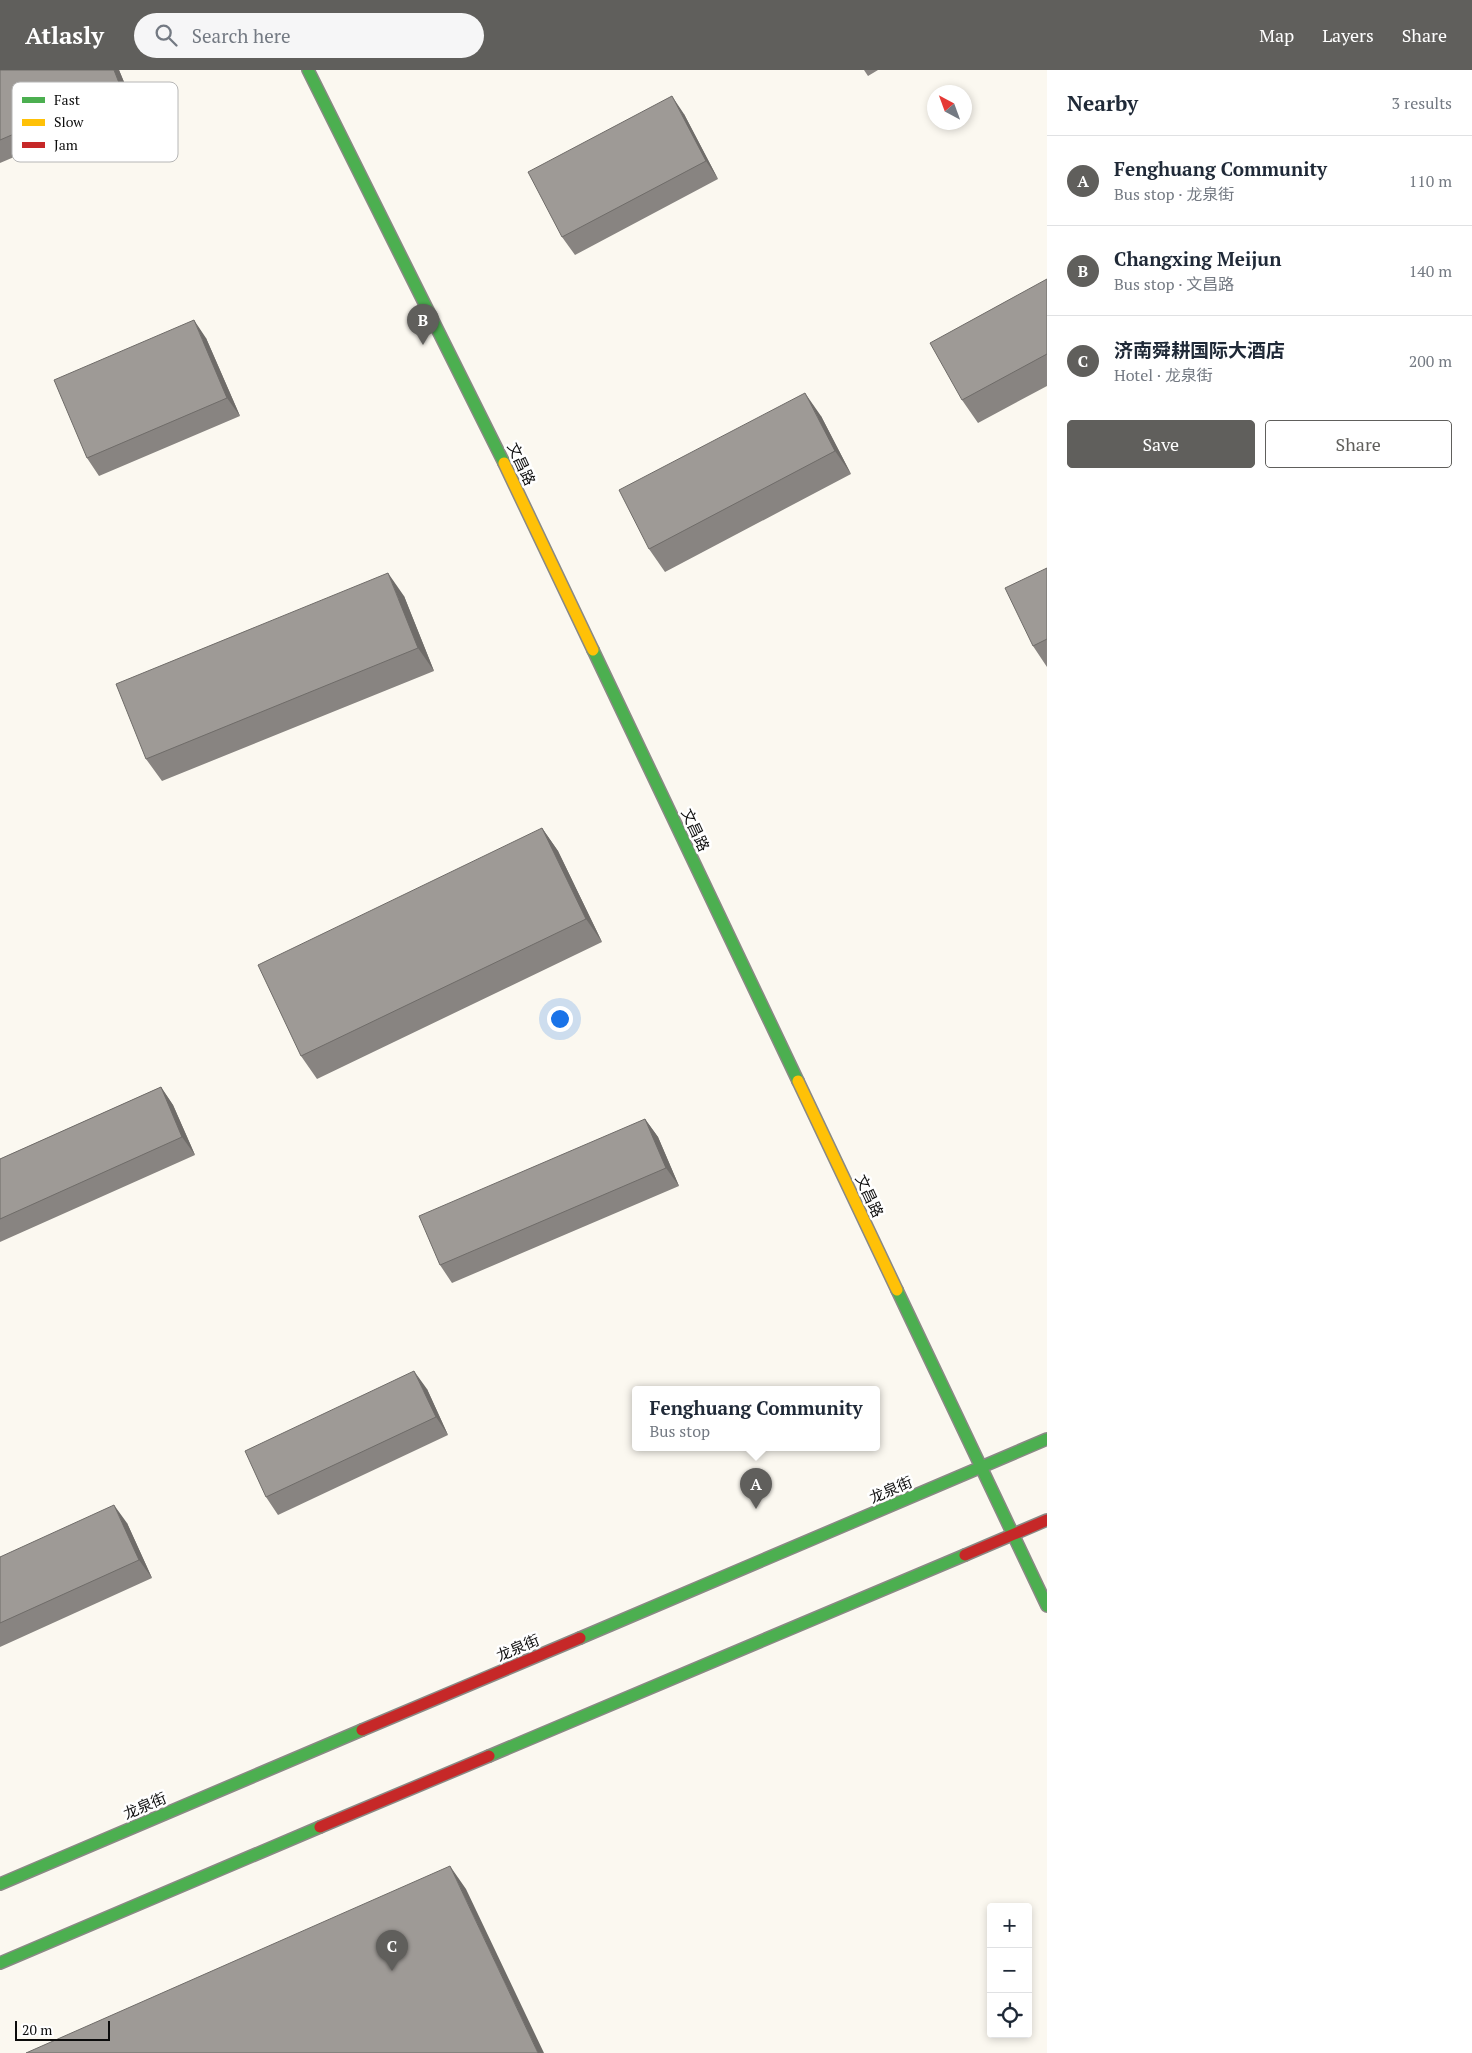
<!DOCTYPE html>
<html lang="en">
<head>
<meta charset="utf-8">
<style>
	:root { --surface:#fff; --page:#f6f6f7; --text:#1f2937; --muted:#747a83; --line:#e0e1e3; --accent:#605f5c }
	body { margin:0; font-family:"PT Serif","Noto Sans SC",serif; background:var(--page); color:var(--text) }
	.controls { position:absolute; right:15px; bottom:15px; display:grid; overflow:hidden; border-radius:5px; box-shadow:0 2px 8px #0003 }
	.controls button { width:45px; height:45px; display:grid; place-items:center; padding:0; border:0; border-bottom:1px solid var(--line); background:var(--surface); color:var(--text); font:25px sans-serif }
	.compass { position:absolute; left:927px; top:15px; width:45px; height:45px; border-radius:50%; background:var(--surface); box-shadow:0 2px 8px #0003; rotate:319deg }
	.scale { position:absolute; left:15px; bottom:12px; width:95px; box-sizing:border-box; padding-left:5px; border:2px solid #0c0c0c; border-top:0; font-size:14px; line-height:18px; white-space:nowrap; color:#0c0c0c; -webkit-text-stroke:4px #fff; paint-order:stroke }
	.you { position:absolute; left:559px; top:948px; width:18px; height:18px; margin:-12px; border:4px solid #fff; border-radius:50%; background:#1a73e8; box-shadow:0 0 0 8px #1a73e833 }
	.badge { display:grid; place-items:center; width:32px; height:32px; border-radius:50%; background:var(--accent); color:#fff; font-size:16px; font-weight:700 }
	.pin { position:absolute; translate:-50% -41px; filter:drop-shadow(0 1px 2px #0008) }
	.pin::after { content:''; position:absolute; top:26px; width:18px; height:15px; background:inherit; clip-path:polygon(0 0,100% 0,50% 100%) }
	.popup { position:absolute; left:632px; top:1316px; width:248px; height:65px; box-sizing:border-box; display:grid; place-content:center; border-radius:5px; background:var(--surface); filter:drop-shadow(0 1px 4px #0005); font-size:16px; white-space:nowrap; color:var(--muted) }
	.popup b { font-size:19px; color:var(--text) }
	.popup::after { content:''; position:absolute; left:50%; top:100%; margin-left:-10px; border:10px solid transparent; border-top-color:var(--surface) }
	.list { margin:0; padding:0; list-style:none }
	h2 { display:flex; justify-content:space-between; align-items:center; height:65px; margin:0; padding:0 20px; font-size:21px }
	h2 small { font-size:16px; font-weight:400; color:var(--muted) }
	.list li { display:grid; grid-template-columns:32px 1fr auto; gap:15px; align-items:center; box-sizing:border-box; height:90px; padding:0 20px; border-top:1px solid var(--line) }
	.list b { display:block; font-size:19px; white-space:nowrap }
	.list p { margin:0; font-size:16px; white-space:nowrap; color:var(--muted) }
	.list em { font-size:16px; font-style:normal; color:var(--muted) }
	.actions { display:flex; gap:10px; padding:15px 20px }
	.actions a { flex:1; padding:11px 0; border:1px solid var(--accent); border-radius:5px; text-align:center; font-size:18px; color:var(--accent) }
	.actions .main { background:var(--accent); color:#fff }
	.icon { flex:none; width:28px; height:28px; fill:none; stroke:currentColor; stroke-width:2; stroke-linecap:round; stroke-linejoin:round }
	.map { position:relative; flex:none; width:1047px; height:1983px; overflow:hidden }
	header { display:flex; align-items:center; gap:30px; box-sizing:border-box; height:70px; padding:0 25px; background:var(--accent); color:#fff }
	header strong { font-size:24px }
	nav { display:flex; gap:28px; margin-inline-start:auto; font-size:18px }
	.search { width:350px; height:45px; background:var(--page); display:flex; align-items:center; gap:12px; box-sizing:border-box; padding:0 18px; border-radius:28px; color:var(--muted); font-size:19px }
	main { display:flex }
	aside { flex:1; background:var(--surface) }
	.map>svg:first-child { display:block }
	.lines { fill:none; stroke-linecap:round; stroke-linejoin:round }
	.fast-casing { stroke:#8a8985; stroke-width:14 }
	.slow-casing { stroke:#8a8985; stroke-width:14 }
	.jam-casing { stroke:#8a8985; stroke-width:14 }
	.fast { stroke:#4caf50; stroke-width:11 }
	.slow { stroke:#ffc107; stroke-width:11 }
	.jam { stroke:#c62828; stroke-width:11 }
	.wall { fill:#888481 }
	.shaded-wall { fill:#6f6c69 }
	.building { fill:#9e9a96; stroke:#6f6c69 }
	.labels { text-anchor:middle; stroke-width:5; stroke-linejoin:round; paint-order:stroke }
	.street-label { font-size:15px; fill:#0c0c0c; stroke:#fff }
	.key { fill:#fff; stroke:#b6b6b6; stroke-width:1 }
	.key-label { font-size:14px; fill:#0c0c0c }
</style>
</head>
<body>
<header>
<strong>Atlasly</strong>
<div class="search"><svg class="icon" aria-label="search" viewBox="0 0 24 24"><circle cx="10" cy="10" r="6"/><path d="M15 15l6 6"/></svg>Search here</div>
<nav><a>Map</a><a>Layers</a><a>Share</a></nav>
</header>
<main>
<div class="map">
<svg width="1047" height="1983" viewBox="0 0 1047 1983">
	<rect width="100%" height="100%" fill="#fbf8f0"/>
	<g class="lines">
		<defs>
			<path id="fast" d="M308,0L504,393
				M593,580L798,1011
				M897,1220L1047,1536
				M580,1568L1047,1369
				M489,1686L965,1485
				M0,1814L362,1660
				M0,1893L320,1757"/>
			<path id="slow" d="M504,393L593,580
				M798,1011L897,1220"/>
			<path id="jam" d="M965,1485L1047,1450
				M362,1660L580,1568
				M320,1757L489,1686"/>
		</defs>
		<!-- fast casing -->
		<use href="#fast" class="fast-casing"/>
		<!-- slow casing -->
		<use href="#slow" class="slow-casing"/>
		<!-- jam casing -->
		<use href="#jam" class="jam-casing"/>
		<!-- fast -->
		<use href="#fast" class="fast"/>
		<!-- slow -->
		<use href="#slow" class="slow"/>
		<!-- jam -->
		<use href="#jam" class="jam"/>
	</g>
	<!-- wall -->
	<path class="wall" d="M0,0H119L134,36L0,93Z
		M864,0H878L868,6Z
		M684,44L718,109L575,185L562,167Z
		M1047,209V316L978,353L962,330Z
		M206,268L240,346L99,406L87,388Z
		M821,346L851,404L665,502L649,479Z
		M1047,498V597L1033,576Z
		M404,526L434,601L162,711L146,689Z
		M542,758L558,781L602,872L317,1009L301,986Z
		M161,1017L173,1035L195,1085L0,1172V1089Z
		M645,1049L658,1067L679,1116L452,1213L440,1195Z
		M427,1319L448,1365L278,1445L266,1427Z
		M127,1453L152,1508L0,1577V1487Z"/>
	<!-- shaded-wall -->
	<path class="shaded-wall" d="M114,0H119L134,36L121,18Z
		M672,26L684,44L718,109L706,91Z
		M194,250L206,268L240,346L227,328Z
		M805,323L821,346L851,404L835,381Z
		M388,503L404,526L434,601L418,578Z
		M542,758L558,781L602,872L586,849Z
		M161,1017L173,1035L195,1085L182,1067Z
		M645,1049L658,1067L679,1116L666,1098Z
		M414,1301L427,1319L448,1365L436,1347Z
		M114,1435L127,1453L152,1508L139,1490Z
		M450,1796L466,1819L544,1983H538Z"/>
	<!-- building -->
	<path class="building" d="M0,0H114L121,18L0,70Z
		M672,26L706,91L562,167L528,102Z
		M1047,209V284L962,330L930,273Z
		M194,250L227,328L87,388L54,310Z
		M805,323L835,381L649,479L619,420Z
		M1047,498V569L1033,576L1005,518Z
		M388,503L418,578L146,689L116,614Z
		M542,758L586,849L301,986L258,895Z
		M161,1017L182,1067L0,1149V1089Z
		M645,1049L666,1098L440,1195L419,1146Z
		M414,1301L436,1347L266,1427L245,1381Z
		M114,1435L139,1490L0,1553V1487Z
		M450,1796L538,1983H26Z"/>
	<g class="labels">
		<!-- street labels -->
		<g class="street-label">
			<text transform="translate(521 394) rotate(65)" y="5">文昌路</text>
			<text transform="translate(695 760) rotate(65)" y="5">文昌路</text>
			<text transform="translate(869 1126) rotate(65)" y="5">文昌路</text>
			<text transform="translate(891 1420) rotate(-23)" y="5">龙泉街</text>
			<text transform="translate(518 1578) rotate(-23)" y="5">龙泉街</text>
			<text transform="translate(145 1736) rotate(-23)" y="5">龙泉街</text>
		</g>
	</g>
	<!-- legend -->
	<rect x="12" y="12" width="166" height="80" rx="8" class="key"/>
	<rect x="22" y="27" width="23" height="6" fill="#4caf50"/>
	<rect x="22" y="49" width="23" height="7" fill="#ffc107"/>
	<rect x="22" y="72" width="23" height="6" fill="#c62828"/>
	<g class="key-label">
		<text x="54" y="35">Fast</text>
		<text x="54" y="57">Slow</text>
		<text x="54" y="80">Jam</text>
	</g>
</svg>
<div class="controls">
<button>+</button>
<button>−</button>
<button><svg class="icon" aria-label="locate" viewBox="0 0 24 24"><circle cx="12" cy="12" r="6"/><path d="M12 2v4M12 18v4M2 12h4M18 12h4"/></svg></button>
</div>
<svg class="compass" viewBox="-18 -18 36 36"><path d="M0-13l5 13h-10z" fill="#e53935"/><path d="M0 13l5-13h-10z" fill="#747a83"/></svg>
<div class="scale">20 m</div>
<div class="you"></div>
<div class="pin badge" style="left:756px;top:1439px">A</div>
<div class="popup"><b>Fenghuang Community</b>Bus stop</div>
<div class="pin badge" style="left:423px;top:275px">B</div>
<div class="pin badge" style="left:392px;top:1901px">C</div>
</div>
<aside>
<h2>Nearby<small>3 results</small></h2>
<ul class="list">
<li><span class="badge">A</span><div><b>Fenghuang Community</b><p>Bus stop · 龙泉街</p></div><em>110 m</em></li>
<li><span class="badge">B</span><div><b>Changxing Meijun</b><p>Bus stop · 文昌路</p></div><em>140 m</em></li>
<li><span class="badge">C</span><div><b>济南舜耕国际大酒店</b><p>Hotel · 龙泉街</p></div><em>200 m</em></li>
</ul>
<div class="actions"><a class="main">Save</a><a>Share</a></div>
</aside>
</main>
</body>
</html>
